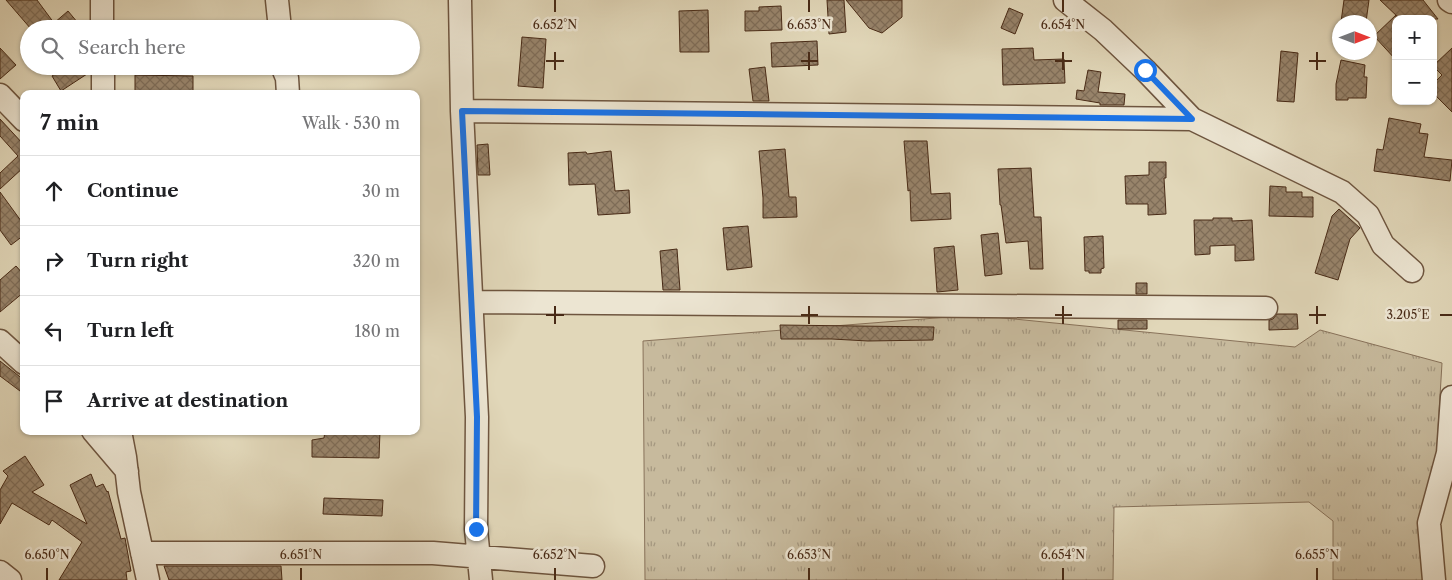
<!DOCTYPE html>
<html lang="en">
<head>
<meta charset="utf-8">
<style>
	:root { --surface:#fff; --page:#f2f2f2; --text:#202124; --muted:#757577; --line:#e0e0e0 }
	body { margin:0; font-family:"Libre Caslon Text",serif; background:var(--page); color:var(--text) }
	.controls { position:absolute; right:15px; top:15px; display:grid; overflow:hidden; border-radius:10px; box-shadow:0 1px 4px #0004 }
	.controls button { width:45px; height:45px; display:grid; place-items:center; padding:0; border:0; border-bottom:1px solid var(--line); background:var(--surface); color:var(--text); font:25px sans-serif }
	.compass { position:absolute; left:1332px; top:15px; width:45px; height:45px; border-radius:50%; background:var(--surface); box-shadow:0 1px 4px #0004; rotate:90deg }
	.stop { position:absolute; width:15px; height:15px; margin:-11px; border:4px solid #1a73e8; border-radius:50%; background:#fff }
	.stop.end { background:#1a73e8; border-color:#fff; box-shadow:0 1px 5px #0008 }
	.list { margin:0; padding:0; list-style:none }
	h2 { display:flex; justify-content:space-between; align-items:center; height:65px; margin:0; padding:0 20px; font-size:21px }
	h2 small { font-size:16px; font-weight:400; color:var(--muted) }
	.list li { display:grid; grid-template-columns:32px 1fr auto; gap:15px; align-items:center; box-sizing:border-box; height:70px; padding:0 20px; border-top:1px solid var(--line) }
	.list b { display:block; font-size:19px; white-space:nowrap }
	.list em { font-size:16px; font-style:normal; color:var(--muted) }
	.icon { flex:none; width:28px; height:28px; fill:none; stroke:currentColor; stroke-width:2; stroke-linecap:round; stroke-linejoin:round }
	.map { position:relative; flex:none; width:1452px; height:580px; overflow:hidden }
	.search { position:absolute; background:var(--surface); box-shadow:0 1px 4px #0004; left:20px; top:20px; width:400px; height:55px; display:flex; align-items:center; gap:12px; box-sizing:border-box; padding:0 18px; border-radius:28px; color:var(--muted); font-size:19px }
	.panel { position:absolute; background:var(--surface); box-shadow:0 1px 4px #0004; left:20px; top:90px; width:400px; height:345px; border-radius:10px }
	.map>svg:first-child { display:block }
	.grass { fill:url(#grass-tufts); stroke:#88725a }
	.building { fill:url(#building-cross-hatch); stroke:#482a16 }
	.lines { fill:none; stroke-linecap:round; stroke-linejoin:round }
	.minor-casing { stroke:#6e553f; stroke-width:25 }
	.minor { stroke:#ece5d2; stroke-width:22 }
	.route { stroke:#1a73e8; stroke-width:6 }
	.ticks { fill:none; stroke:#482a16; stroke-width:2 }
	.ticks-label { font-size:12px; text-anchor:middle; fill:#482a16; stroke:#ece5d2; stroke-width:5; stroke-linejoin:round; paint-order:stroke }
</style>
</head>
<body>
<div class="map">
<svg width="1452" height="580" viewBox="0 0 1452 580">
	<defs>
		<pattern id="grass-tufts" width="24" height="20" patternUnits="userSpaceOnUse" patternTransform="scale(1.25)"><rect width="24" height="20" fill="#c7ba9d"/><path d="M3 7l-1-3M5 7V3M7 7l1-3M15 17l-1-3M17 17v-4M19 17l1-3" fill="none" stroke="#a4977f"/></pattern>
		<pattern id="building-cross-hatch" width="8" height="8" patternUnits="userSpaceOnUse" patternTransform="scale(1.25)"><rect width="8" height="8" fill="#98846b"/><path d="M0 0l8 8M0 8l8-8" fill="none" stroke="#7e6c57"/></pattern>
	</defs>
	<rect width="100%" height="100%" fill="#e1d7b9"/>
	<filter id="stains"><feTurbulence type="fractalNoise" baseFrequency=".004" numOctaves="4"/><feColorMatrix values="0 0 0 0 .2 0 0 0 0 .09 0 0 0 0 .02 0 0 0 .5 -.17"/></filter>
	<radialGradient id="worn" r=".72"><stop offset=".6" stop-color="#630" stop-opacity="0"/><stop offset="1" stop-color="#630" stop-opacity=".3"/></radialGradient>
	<!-- grass -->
	<path class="grass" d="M974,315L1295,347L1320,330L1442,363L1429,580H1333V521L1309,502L1114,507L1113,580H645L643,341Z"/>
	<!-- building -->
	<path class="building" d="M6,0H37L54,23L68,11L83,29H31Z
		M827,0H844L846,32L829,34Z
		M846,0H902V17L882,33L869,28Z
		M1344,0H1369L1366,22H1341Z
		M1380,0H1423L1438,19H1400Z
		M781,6L782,30L745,31V11H759V7Z
		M1009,8L1023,14L1015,34L1001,28Z
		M708,10L709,52H680L679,11Z
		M1396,15V60L1374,36Z
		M522,37L546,39L543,88L518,86Z
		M817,41L818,65L772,67L771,43Z
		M0,48L16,65L0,79Z
		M1033,48L1034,60L1064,59L1065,83L1003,85L1002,49Z
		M1452,48V112L1433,93V84L1442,75L1433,66Z
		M1281,51L1298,53L1294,102L1277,101Z
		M1341,60L1365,65L1364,77H1367L1366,98H1348V100H1336V84Z
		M66,66H82L87,74L61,91L52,76Z
		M765,67L769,101H753L749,69Z
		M1088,70L1101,72L1098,92L1125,94L1124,105H1100V103L1076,99L1077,90L1084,91Z
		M135,75L193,76V94H135Z
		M1389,118L1421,124L1419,133L1428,134L1424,157L1452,160L1450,181L1374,171L1377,149L1383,150Z
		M0,119L24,145V167L0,189V173L18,156L0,136Z
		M904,141H927L931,194L950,193L951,219L911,221L910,190L908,191Z
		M488,144L490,175H478L477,145Z
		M785,149L789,197H796L797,217L763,218V198L759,151Z
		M611,151L615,191L629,190L630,213L598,215L595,184L569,185L568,153L586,152L587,154Z
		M1149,162H1166V178H1164L1166,214L1148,215V204H1126L1125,176L1149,175Z
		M1031,168L1034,217H1041L1043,269H1030L1028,241L1006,243L1001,205H1000L998,169Z
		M1270,186L1286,187V192H1302V197H1313V217L1269,216Z
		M0,192L24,225V235L11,245L0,230Z
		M1339,209L1360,228L1350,239L1338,280L1315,273L1332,216Z
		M1213,218H1232V221L1252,220L1254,260L1235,261V245L1210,246V254L1195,255L1194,220H1213Z
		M748,226L752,267L727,270L723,228Z
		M998,233L1002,274L985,276L981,235Z
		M1103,236L1104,268L1101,269V273H1089V271H1085L1084,237Z
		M954,246L958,290L937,292L934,248Z
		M677,249L680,290H663L660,251Z
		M16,266L24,275V292L0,312V280Z
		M1136,283H1147V294H1136Z
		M1277,314H1297L1298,329L1269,330V320L1273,319Z
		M1118,320H1147V329H1118Z
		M780,325L934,327L933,340L868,341L832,339H781Z
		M0,361L24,380V394L0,376Z
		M325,431H380L379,458L312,457V440L324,438Z
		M25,456L44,485L32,492L87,524L70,485L91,474L96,487L103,484L107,492L108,491L121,539L125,538L131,571L126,572L127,580H59L82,542L52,520L49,525L12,503L0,524V490L8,476L3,471Z
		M324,498L383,500L382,516L323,514Z
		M164,566H281L282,580H169Z"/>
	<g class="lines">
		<defs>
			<path id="minor" d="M102,0V29
				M277,0L280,29
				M460,0L462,111L477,417L476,529L481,580
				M1065,0L1103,30L1145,70L1192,119
				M1449,0L1452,2
				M103,66V94
				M282,66L287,78L288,94
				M0,95L24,120
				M462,111L1192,119L1342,192L1368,215L1383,245L1412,271
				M472,302L1266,308
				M0,341L24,363
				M93,431L127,471
				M120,431L125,457L129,492L148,580
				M142,553H433L593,566
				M0,572L10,580
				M1434,580L1429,523L1448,453L1452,397"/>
		</defs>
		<!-- minor casing -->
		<use href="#minor" class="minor-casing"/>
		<!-- minor -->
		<use href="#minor" class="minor"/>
	</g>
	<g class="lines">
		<!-- route -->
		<path class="route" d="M476,529L477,417L462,111L1192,119L1145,70"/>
	</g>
	<!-- ticks -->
	<path class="ticks" d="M555,0V12M809,0V12M1063,0V12M555,52V70M809,52V70M1063,52V70M1317,52V70M546,61H564M801,61H818M1055,61H1072M1309,61H1326M555,306V324M809,306V324M1063,306V324M1317,306V324M546,315H564M801,315H818M1055,315H1072M1309,315H1326M1440,315H1452M47,568V580M301,568V580M555,568V580M809,568V580M1063,568V580M1317,568V580"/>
	<g class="ticks-label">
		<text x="555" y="29">6.652°N</text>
		<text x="809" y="29">6.653°N</text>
		<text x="1063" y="29">6.654°N</text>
		<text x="1408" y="319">3.205°E</text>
		<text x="47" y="559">6.650°N</text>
		<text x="301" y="559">6.651°N</text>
		<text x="555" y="559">6.652°N</text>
		<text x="809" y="559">6.653°N</text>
		<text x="1063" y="559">6.654°N</text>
		<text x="1317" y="559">6.655°N</text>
	</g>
	<rect width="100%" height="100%" filter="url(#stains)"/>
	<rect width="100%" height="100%" fill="url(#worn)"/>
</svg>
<div class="controls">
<button>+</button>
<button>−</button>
</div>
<svg class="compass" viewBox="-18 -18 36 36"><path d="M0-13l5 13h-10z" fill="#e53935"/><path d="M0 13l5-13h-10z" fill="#757577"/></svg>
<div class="stop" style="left:1145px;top:70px"></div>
<div class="stop end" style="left:476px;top:529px"></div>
<div class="search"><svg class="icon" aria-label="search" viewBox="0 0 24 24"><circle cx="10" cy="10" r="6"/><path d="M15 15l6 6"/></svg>Search here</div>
<section class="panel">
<h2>7 min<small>Walk · 530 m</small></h2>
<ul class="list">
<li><svg class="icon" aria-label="ahead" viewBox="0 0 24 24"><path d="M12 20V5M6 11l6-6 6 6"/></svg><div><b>Continue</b></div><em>30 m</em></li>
<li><svg class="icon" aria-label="right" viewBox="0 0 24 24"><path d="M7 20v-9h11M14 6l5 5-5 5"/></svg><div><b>Turn right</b></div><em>320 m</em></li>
<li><svg class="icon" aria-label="left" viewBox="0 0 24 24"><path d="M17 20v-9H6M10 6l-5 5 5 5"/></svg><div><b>Turn left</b></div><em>180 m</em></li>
<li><svg class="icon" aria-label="arrive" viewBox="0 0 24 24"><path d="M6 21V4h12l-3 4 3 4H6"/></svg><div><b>Arrive at destination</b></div></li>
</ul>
</section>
</div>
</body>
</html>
